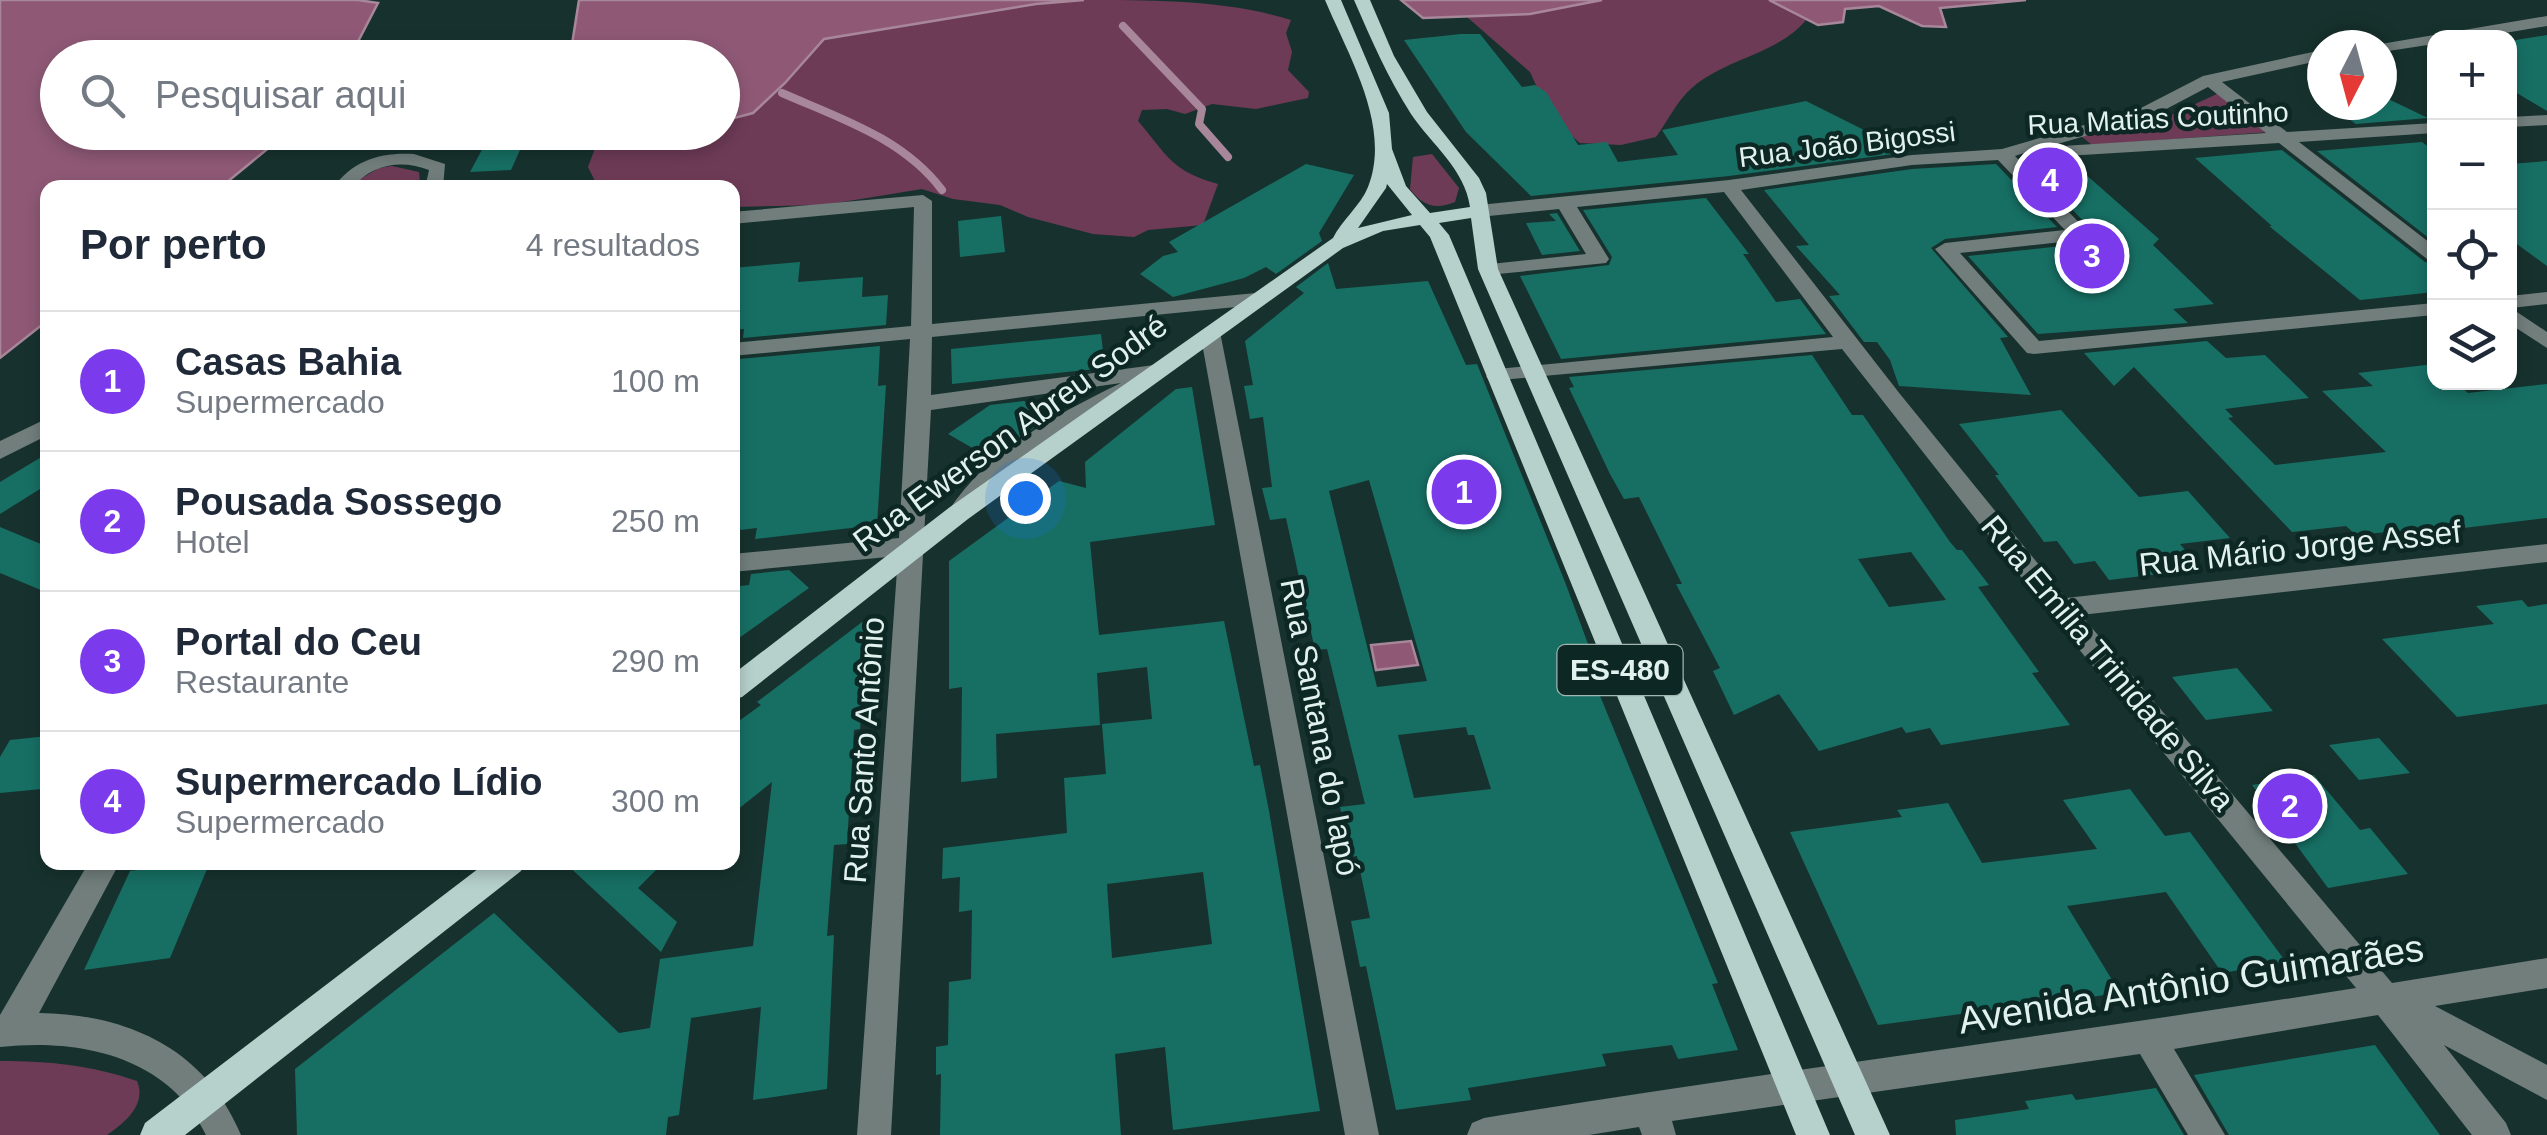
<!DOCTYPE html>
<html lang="pt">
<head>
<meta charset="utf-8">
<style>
	:root { --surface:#fff; --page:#f6f6f7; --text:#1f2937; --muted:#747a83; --line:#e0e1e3; --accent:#7c3aed }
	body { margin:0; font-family:Helvetica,sans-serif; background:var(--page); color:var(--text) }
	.controls { position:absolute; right:30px; top:30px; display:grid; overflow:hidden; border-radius:20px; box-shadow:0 5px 15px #0003 }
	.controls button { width:90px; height:90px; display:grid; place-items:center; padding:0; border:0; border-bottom:2px solid var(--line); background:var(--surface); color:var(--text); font:50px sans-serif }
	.compass { position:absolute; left:2307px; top:30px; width:90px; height:90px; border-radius:50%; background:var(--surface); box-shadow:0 5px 15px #0003; rotate:186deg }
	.you { position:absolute; left:1025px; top:498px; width:35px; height:35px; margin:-25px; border:8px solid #fff; border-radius:50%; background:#1a73e8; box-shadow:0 0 0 15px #1a73e833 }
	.badge { display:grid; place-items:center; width:65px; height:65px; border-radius:50%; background:var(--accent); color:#fff; font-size:32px; font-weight:700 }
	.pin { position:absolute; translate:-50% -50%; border:5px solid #fff; box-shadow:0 2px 10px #0006 }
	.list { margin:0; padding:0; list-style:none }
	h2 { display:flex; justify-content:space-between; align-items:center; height:130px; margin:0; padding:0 40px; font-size:42px }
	h2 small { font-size:32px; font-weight:400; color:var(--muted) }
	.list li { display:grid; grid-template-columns:65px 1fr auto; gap:30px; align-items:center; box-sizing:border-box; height:140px; padding:0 40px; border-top:2px solid var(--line) }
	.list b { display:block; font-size:38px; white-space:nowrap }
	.list p { margin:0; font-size:32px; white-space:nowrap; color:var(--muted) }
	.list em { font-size:32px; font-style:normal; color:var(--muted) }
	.icon { flex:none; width:55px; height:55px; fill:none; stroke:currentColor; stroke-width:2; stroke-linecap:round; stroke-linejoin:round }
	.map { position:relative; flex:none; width:2547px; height:1135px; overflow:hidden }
	.search { position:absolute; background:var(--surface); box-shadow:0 5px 15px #0003; left:40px; top:40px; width:700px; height:110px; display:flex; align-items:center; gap:25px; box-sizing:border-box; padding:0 35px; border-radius:55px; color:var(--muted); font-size:38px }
	.panel { position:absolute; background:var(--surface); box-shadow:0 5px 15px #0003; left:40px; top:180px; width:700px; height:690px; border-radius:20px }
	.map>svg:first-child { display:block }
	.green { fill:#6e3b57 }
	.water { fill:#8f5976; stroke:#a8879a; stroke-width:2.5 }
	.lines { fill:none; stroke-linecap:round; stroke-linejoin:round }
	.stream { stroke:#a8879a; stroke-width:8 }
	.building { fill:#176f64; fill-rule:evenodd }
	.minor { fill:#717e7b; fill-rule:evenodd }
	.major { fill:#b6d0cb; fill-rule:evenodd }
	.labels { text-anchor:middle; stroke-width:9; stroke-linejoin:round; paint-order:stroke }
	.far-street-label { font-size:28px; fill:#e1f1ee; stroke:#0d2824 }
	.shield { fill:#0d2824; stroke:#a1b5b1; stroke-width:2.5 }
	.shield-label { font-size:30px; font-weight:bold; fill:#e1f1ee }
	.street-label { font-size:32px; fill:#e1f1ee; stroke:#0d2824 }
	.near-street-label { font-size:38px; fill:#e1f1ee; stroke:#0d2824 }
</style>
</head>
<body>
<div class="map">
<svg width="2547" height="1135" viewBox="0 0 2547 1135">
	<rect width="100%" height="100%" fill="#17322e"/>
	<!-- green -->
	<path class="green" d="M1084,0C1153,0 1228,0 1291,20L1286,33L1292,52L1288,70L1309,92L1308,98L1256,109L1212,104L1185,114L1167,109L1142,110L1138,121C1168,156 1171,171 1218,184L1203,225L1148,230L1134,237L1093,234L1028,217L1000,205L953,199L922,189L824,205L733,207L732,188L589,187L595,181L588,167L597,143L635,145L684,133L722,132L723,121L753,113L785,83L824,39L1036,4Z
		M1602,0H1769L1806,20C1778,54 1727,58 1693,87C1677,100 1668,121 1656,137L1621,145L1580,143L1551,118L1530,72L1467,17L1531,14Z
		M2219,93L2270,132L2092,145L2081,136L2167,117Z
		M1432,154L1459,188L1455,202C1435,210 1423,206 1410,189L1413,157Z
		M392,166L419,172L420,183L415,187L345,188L379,168Z
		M0,1061C48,1061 91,1065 137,1081C147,1104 125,1123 107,1135H0Z"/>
	<!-- water -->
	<path class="water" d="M0,0H358L378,3L350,57L58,58V132L287,133L221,187L48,188L47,321L0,358Z
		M579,0H1084L1036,4L824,39L785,83L753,113L723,121L722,58L570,57Z
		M1401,0H1602L1530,14L1423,18Z
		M1769,0H2026L1940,8L1946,27L1922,26L1879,6L1845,9L1843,22L1818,25Z
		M1411,641L1418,665L1376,670L1371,645Z"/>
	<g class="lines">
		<!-- stream -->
		<path class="stream" d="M1123,26L1202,109L1199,124L1228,157
			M782,93C839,118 903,138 942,190"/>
	</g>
	<!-- building -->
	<path class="building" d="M1461,34H1480L1522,87L1535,85L1546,92L1578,145L1607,142L1618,162L1678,155L1662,130L1806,101L1908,152L1729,176L1531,196L1466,132L1404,40Z
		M2547,35V111L2510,89V41Z
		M2382,96L2428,118L2356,124L2329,105H2382Z
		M524,141L511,170L470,172L485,144Z
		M2422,142L2434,151V242L2317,151Z
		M2282,150L2425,262L2434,264V292L2360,300L2269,226H2272L2195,158Z
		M2547,161V266L2510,239V164Z
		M1306,164L1354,175L1319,233L1322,241L1276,274L1266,267L1244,278L1173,297L1140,274L1163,256L1178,252L1169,242Z
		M1996,164L2057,227L1945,239L1931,248L2008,337L2000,338L2031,395L1899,386L1890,360L1877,342H1864L1829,296L1840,295L1796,246L1809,245L1764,190L1912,169Z
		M2075,165L2159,239L2153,245L2214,304L2173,309L2188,323L2038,334L1968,256L2080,244L2092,237L2093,231L2032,168Z
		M1706,198L1749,254H1743L1776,302L1800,299L1826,334L1561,359L1520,276L1609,265L1612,257L1583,210Z
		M1557,213L1580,251L1542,255L1526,223L1556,221L1549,214Z
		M1001,216L1005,252L960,257L958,221Z
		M800,262L798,282L863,277L862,297L888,295L886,325L743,338L744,329L732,330V268Z
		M1328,263L1336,289L1428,281L1466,365L1477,364L1565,582L1597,668L1589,669L1718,983L1712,984L1738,1050L1678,1059L1672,1045L1602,1054L1606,1066L1468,1088L1471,1100L1396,1110L1366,966L1360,967L1351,921L1370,918L1357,856L1350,857L1340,807L1365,804L1327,649L1315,650L1286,518L1270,520L1262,488L1272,487L1263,417L1250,419L1244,386L1253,385L1245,341L1304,293L1296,287ZM1369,480L1427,681L1377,687L1329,491ZM1466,727L1468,735H1474L1491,789L1414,798L1398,735Z
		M1101,334L1105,368L952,384L951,349Z
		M2207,341L2226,358L2265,355L2309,398L2225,409L2233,417L2228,418L2275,465L2386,452L2322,391L2373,386L2358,373L2434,364V382H2455L2468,393L2547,384V518L2447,530L2455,538L2421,542L2408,530L2356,535L2346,526L2292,532L2134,367L2114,386L2084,353Z
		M880,346L878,386L886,385L877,525L755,539L757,528L732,531V401L739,359Z
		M1812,355L1852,415H1863L1950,542L1957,550H1962L1989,585L1978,587L2039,672L2032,673L2070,725L1941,745L1930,728L1906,733L1902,727L1819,751L1779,694L1734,715L1713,671L1720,668L1676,584H1682L1639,497L1624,499L1610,474L1569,388L1574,387L1569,377ZM1911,552L1946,600L1889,607L1858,559Z
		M1192,387L1215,525L1090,542L1099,635L1224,621L1254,766L1260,765L1269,811L1320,1111L1173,1130L1165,1047L1115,1054L1121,1135H940L941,1074L936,1075V1047L948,1045L949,982L971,979L972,910L959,912L960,877L942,879L943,848L1067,833L1064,778L1106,774L1102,724L1152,719L1147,667L1097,673L1100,725L996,734L997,778L961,782L962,687L949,689V561L1059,481L1086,488L1085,462L1176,389ZM1203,872L1212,944L1112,958L1107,884Z
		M1024,401L1051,416L990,458L948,434L990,405Z
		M2061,410L2139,497L2188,491L2230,538L2180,544L2201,569L2109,580L2095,561L2074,564L2057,541L2044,542L1995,475H1999L1959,424Z
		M48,453V484L0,514V482Z
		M0,527L48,547V593L0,573Z
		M789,570L809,588L732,643V587L749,585L751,574Z
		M2522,600L2528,607L2547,604V704L2457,717L2382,639L2494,624L2476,606Z
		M870,616L860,729L854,730L847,844L834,845L827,936L834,935L827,1089L753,1100L761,1007L691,1018L679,1115L668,1117L666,1135H297L295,1069L494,913L619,1033L650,1028L660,959L753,946L772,782L732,814V726L761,705L757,702Z
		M2237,668L2273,711L2206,720L2172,677Z
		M48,736V778L42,789L0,793V757L10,740Z
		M2379,738L2410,773L2359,780L2329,745Z
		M2314,775L2360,830L2370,828L2408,874L2328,888L2252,785Z
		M2130,789L2165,836L2190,832L2286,962L2222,973L2166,892L2067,906L2120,993L1878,1025L1790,832L1902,817L1897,810L1948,803L1982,863L2041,856L2097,849L2063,800Z
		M195,862H210L170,958L84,970L130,871Z
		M564,862H664L638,888L677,922L661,952Z
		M2375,1045L2440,1135H2229L2194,1075Z
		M2156,1088L2184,1135H1956L1955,1120L2029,1109L2025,1101L2072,1094L2076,1100Z"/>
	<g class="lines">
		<!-- minor -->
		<path class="minor" d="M2547,16V26L2475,38H2434V44L2382,52V45H2375Z
			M2322,50V60L2222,82L2287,132L2434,123V133L2299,142L2434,246V261L2427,259L2279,143L2033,158L2024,153L2015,156L2090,234L2080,240L1960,253L2039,341L2434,303V315L2034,354L2027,353L1935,249L1945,243L2065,230L1998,160L1912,165L1741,190L1900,394L2066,598L2547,544V562L2081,615L2392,983L2547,958V988L2435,1006L2547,1065V1100L2444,1045L2506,1123L2511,1135H2472L2378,1015L2174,1049L2225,1135H2188L2140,1054L1672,1121L1676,1135H1642L1639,1127L1589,1135H1467L1472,1123L1484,1118C1774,1071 2066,1034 2356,988L2051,615L1842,349L1489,381L1486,376L1497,369L1833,337L1724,192L1577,207L1609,259L1606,263L1488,275L1481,273V265L1586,254L1559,209L1479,217L1470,211L1479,205L1729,180L1912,155L2002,149L2139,109L2203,76ZM2208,87L2266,133L2047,147L2151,117Z
			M2547,115V125L2510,127V117Z
			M414,154L445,164L443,188H425L429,170C402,159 371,164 352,188H333C353,160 381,152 414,154Z
			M923,195L932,201V324L1256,293L1266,299L1256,305L932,337L931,395L1154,365L1165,372L1162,377L1139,381L1144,386L1141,391C1075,423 1017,460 969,516L961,518L949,510C987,451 1059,413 1121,383L931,410L891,1135H857L898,556L732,572V554L899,538L910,339L732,356V343L911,326L914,207L732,224V212Z
			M2547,292V304L2511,308L2547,332V348L2510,324V296Z
			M1210,326L1220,332L1379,1135H1345L1200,332Z
			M48,418V435L0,459V441Z
			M89,862H120L39,1013C129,1014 206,1050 241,1135H206C169,1056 79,1038 0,1047V1015Z"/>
		<!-- major -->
		<path class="major" d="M1325,0H1341L1389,113L1392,149L1406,186L1430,213L1470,207C1465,169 1431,144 1411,114C1388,78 1371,39 1354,0H1370L1394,56L1427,112L1479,178L1486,193L1498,269L1890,1135H1855L1478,269L1471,218L1439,223L1449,235L1830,1135H1796L1430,237L1420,225L1383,231L1343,248L968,519L742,697L732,700V675L950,507L1333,238C1341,221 1361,205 1368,187C1392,126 1348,55 1325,0ZM1387,184L1412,215L1358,228L1386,188Z
			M487,862H525L521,871L185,1135H140L145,1123Z"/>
	</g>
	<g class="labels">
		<!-- far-street labels -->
		<g class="far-street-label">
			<text transform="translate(2158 118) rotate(-3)" y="10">Rua Matias Coutinho</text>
			<text transform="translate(1847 144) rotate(-7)" y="10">Rua João Bigossi</text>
		</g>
		<!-- shield labels -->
		<rect class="shield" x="1557.5" y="645" width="125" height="50" rx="8"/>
		<g class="shield-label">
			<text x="1620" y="680">ES-480</text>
		</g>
		<!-- street labels -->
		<g class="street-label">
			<text transform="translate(1010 433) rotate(-36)" y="11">Rua Ewerson Abreu Sodré</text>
			<text transform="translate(2300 548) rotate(-6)" y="11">Rua Mário Jorge Assef</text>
			<text transform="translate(2108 663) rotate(50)" y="11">Rua Emilia Trinidade Silva</text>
			<text transform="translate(1320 727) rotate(79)" y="11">Rua Santana do Iapó</text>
			<text transform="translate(864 750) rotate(-86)" y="11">Rua Santo Antônio</text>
		</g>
		<!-- near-street labels -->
		<g class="near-street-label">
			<text transform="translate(2191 984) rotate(-9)" y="13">Avenida Antônio Guimarães</text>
		</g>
	</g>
</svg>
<div class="controls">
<button>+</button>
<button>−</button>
<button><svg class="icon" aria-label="locate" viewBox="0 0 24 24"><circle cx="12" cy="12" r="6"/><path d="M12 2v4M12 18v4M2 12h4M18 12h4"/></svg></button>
<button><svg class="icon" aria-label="layers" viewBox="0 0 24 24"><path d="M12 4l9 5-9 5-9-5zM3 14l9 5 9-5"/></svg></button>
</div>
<svg class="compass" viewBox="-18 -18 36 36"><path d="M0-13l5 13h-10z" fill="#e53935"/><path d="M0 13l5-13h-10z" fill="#747a83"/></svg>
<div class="you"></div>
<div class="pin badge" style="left:1464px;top:492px">1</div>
<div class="pin badge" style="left:2290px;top:806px">2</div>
<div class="pin badge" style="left:2092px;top:256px">3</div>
<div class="pin badge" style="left:2050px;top:180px">4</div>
<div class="search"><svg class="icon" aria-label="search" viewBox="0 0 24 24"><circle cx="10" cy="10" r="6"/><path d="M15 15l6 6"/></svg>Pesquisar aqui</div>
<section class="panel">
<h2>Por perto<small>4 resultados</small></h2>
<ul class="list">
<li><span class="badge">1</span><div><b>Casas Bahia</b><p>Supermercado</p></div><em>100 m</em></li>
<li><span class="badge">2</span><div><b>Pousada Sossego</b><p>Hotel</p></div><em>250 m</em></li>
<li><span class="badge">3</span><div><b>Portal do Ceu</b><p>Restaurante</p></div><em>290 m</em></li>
<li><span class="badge">4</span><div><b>Supermercado Lídio</b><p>Supermercado</p></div><em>300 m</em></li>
</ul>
</section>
</div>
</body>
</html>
